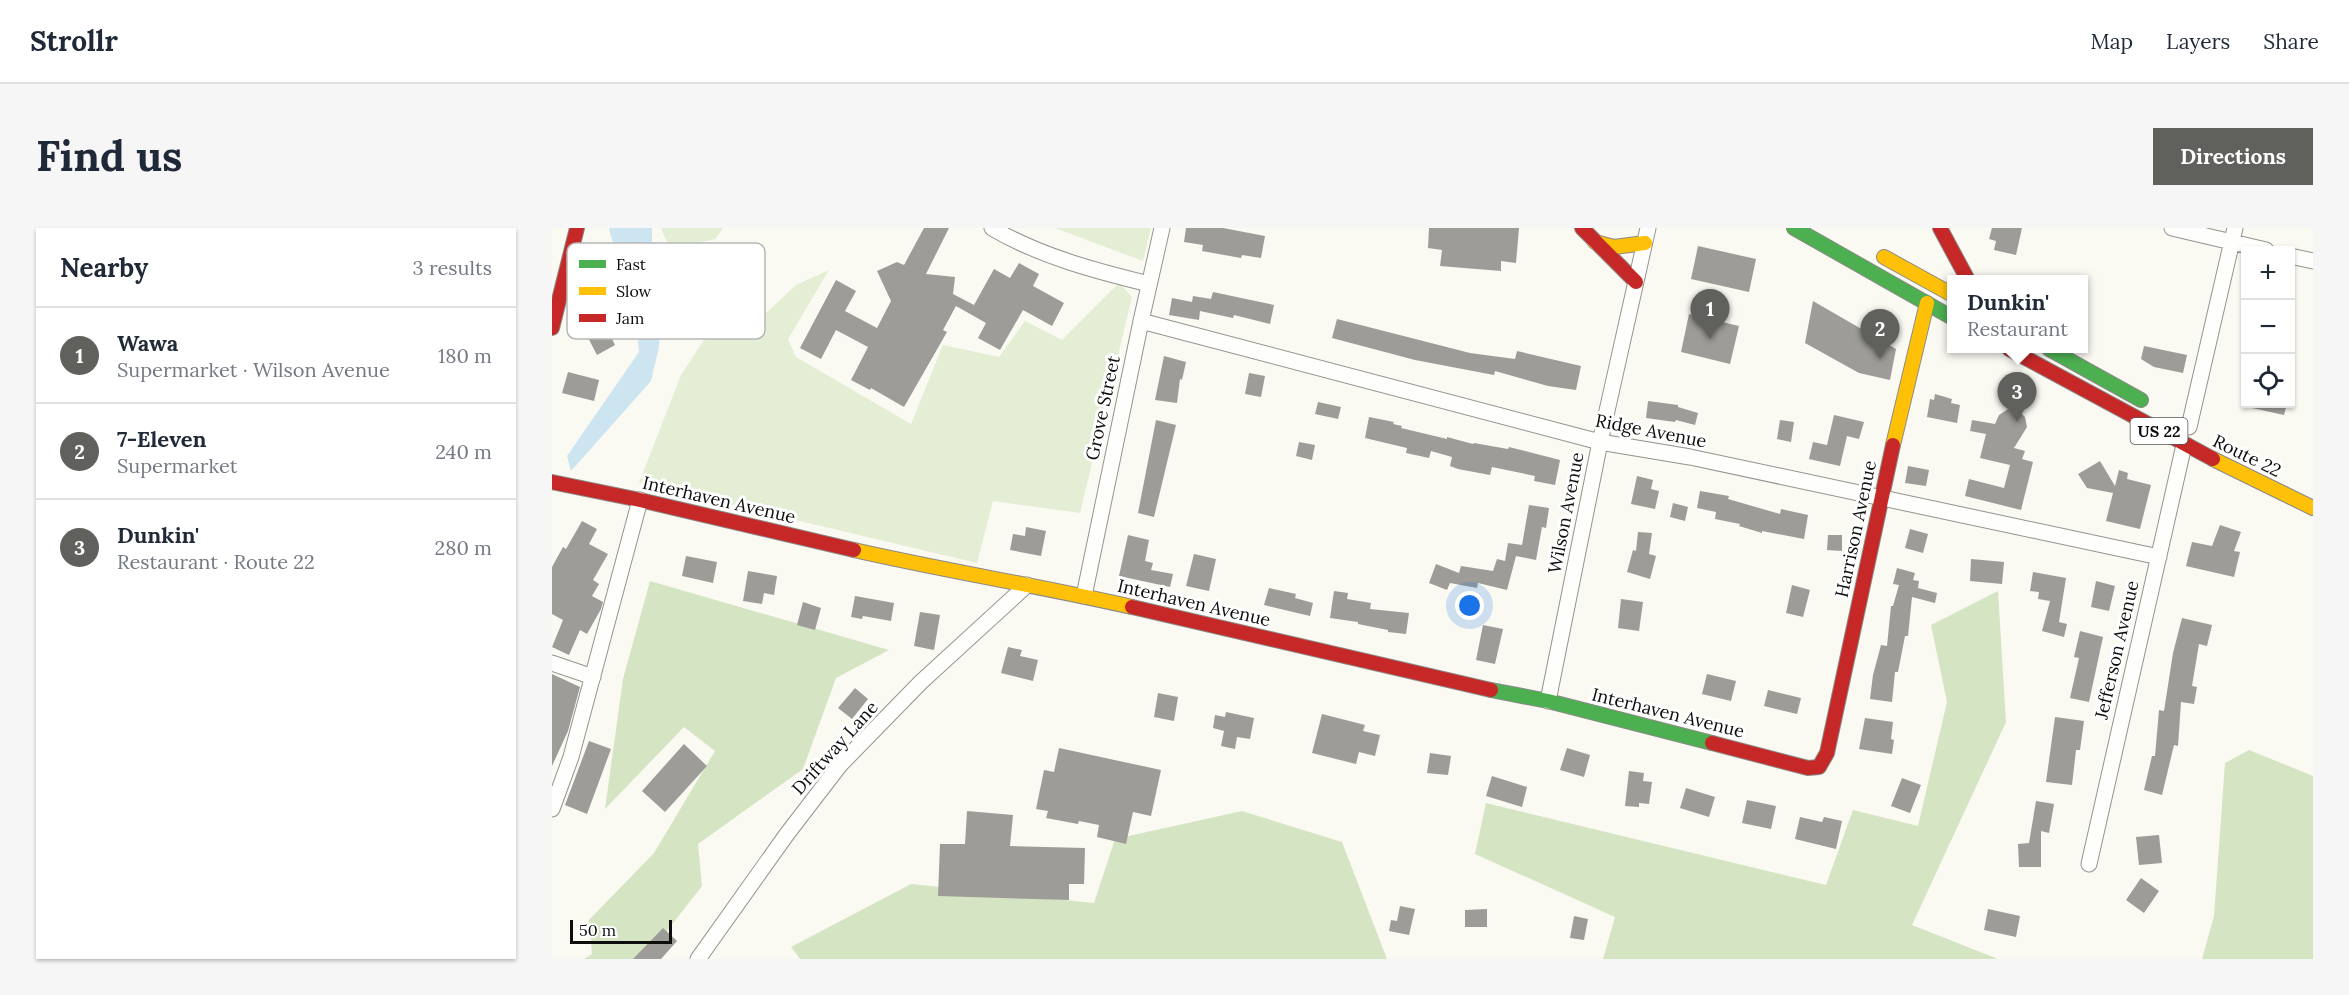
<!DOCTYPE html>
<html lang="en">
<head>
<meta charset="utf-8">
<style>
	:root { --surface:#fff; --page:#f6f6f7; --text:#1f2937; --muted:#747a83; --line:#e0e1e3; --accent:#60605d }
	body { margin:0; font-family:Lora,serif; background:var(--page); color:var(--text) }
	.controls { position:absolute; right:18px; top:18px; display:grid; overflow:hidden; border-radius:0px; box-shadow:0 2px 4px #0004 }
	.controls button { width:54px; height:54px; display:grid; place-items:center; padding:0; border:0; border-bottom:2px solid var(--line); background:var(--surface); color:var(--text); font:30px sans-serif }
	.scale { position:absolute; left:18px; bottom:15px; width:102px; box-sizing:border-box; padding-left:6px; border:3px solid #0d0d0d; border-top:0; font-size:16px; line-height:21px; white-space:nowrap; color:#0d0d0d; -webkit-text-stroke:4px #fff; paint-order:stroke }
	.you { position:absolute; left:918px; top:378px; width:21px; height:21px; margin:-15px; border:4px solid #fff; border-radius:50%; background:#1a73e8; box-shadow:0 0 0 9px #1a73e833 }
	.badge { display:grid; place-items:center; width:39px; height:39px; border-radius:50%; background:var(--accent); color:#fff; font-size:20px; font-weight:700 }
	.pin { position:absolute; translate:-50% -50px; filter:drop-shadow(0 2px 3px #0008) }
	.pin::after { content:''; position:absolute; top:32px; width:21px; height:18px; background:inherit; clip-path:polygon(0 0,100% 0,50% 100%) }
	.popup { position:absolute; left:1395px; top:47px; width:141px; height:78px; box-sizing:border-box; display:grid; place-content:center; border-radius:0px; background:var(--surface); filter:drop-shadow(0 2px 4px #0005); font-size:20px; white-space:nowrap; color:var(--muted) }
	.popup b { font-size:22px; color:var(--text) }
	.popup::after { content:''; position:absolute; left:50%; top:100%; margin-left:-12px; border:12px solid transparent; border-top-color:var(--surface) }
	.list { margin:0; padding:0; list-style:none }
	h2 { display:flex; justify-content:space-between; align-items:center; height:78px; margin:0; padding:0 24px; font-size:26px }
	h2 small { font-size:20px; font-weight:400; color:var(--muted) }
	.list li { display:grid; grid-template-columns:39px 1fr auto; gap:18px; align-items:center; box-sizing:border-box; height:96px; padding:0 24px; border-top:2px solid var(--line) }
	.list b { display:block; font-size:22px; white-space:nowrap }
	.list p { margin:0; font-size:20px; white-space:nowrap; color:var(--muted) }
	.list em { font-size:20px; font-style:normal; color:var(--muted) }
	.icon { flex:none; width:33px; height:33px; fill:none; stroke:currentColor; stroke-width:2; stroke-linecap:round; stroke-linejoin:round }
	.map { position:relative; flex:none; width:1761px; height:731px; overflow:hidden; border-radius:0px }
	header { display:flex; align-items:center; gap:36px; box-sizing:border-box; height:84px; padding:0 30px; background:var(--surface); border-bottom:2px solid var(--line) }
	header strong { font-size:28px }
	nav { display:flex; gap:33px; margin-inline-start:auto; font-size:21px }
	.intro { display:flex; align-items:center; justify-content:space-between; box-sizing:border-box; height:144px; padding:0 36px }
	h1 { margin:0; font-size:42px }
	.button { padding:15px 27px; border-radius:0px; background:var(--accent); color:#fff; font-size:21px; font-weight:700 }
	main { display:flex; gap:36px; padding:0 36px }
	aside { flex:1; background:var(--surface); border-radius:0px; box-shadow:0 2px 4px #0004 }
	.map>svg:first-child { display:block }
	.green { fill:#e4eed4 }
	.forest { fill:#d5e5c3 }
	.water { fill:#cce5f1 }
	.building { fill:#9e9c98 }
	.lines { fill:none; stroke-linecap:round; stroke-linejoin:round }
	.street-casing { stroke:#949390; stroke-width:17 }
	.fast-casing { stroke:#8a8a87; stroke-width:16 }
	.slow-casing { stroke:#8a8a87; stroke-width:16 }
	.jam-casing { stroke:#8a8a87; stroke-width:16 }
	.street { stroke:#fefefd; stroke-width:15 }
	.fast { stroke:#4caf50; stroke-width:14 }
	.slow { stroke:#ffc107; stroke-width:14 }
	.jam { stroke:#c62828; stroke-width:14 }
	.labels { text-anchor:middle; stroke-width:6; stroke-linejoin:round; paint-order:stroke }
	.shield { fill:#fff; stroke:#565656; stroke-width:1.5 }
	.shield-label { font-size:16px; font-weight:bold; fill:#0d0d0d }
	.street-label { font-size:18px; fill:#0d0d0d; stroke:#fff }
	.key { fill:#fff; stroke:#b6b6b6; stroke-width:1.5 }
	.key-label { font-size:16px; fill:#0d0d0d }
</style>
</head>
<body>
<header>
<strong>Strollr</strong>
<nav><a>Map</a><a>Layers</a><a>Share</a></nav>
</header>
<div class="intro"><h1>Find us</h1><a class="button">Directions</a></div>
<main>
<aside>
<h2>Nearby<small>3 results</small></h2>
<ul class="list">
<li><span class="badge">1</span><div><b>Wawa</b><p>Supermarket · Wilson Avenue</p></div><em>180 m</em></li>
<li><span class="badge">2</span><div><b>7-Eleven</b><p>Supermarket</p></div><em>240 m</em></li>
<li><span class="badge">3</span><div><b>Dunkin'</b><p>Restaurant · Route 22</p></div><em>280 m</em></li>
</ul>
</aside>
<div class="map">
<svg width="1761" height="731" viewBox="0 0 1761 731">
	<rect width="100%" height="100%" fill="#faf9f2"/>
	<!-- green -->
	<path class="green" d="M109,0H171L163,11L118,21Z
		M503,0H599L591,33Z
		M277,42L236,111L244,129L359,196L391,117L447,129L473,93L510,112L567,55L580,69L528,285L441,273L425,335L87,255L129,147L167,89L209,90L244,57Z"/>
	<!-- forest -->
	<path class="forest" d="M98,353L337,422L284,450L251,541L146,616L150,658L93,731H32L40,726L37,692L102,625L163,523L132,499L53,581L71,451Z
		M1446,363L1454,494L1360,697L1446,731H1051L1063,689L923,626L934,575L1274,657L1301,582L1366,598L1395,474L1379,397Z
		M1697,522L1761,548V731H1650L1662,688L1673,535Z
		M690,583L790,614L835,731H248L239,719L359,656L542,675L563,611Z"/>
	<!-- water -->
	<path class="water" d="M57,0H100V53L108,88L107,119L99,153L19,243L15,228L87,124C85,98 85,69 75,44C68,28 60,18 57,0Z"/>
	<!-- building -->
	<path class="building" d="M372,0H397L374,46L403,49L401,66L422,77L442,41L458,50L467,35L487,46L481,58L512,75L500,98L471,82L448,122L426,110L434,95L404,78L391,102L395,104L352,179L319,160L318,162L299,152L316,119L284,102L269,131L248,120L284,52L304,63L293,83L325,100L339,73L325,43L345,34L352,37Z
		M634,0H671L713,8L709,30L690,27L689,30L650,23L651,17L632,14Z
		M877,0H967L964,35L949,33V43L888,38L890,22L876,20Z
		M1440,0H1470L1464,27L1442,22L1444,13L1437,11Z
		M1146,18L1204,31L1197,64L1139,51Z
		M661,64L722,77L718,96L682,87L681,90L648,83L647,92L617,87L620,70L640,74L641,68L659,71Z
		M1261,73L1344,121L1338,152L1307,145L1253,115Z
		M1137,86L1187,98L1178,136L1129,124Z
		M48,87L63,117L45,127L32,102L39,99L36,94Z
		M785,91L918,125L963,131L965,123L1029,138L1024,162L996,158L943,143L942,147L863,132L780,110Z
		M1592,118L1635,127L1631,145L1602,139L1589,131Z
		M612,128L634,134L630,152L628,151L625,175L603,172Z
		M16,144L47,152L42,173L10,165Z
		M697,145L713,148L709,169L693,166Z
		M1383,166L1400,171L1399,175L1408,177L1405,195L1375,189L1378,171L1382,172Z
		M1096,173L1126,177V179L1146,185L1143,197L1124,192L1123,194L1094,190Z
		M766,174L789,179L786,191L763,186Z
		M1700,176H1735L1732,187L1700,180Z
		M1456,181L1466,182L1473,189L1475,199L1462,220L1473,223L1470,231L1481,234L1469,282L1413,268L1417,251L1452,260L1458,237L1428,230L1434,206L1418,203L1420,192L1443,196L1447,187Z
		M1282,187L1312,194L1307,211L1295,208L1288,238L1257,231L1261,214L1275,217Z
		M817,189L842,194L841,196L850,198L849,200L895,211V209L921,216L922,215L956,221L957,219L1008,232L1003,257L982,253L983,248L940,239L938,247L906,241L898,238L900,229L879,223L877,230L854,225L855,220L813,210Z
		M604,192L624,197L602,289L586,285Z
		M1228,192L1242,194L1239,214L1225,211Z
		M747,214L763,217L760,232L744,228Z
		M1548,233L1563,258L1567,242L1576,245L1575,251L1599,257L1588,301L1554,293L1561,265L1535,260L1526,246Z
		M1356,238L1377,242L1374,258L1353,255Z
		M1085,248L1101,252L1099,261L1107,263L1103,281L1079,276Z
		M1148,263L1177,268L1176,271L1228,286L1229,281L1256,287L1252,311L1210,303V305L1187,298L1188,296L1163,291L1164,284L1145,280Z
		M1121,275L1136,279L1133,293L1118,289Z
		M977,277L997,280L994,300L990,299L984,332L964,328L955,362L926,355L925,360L898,355L895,362L877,355L884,336L907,345L909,338L941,343L945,331L953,333L956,315L970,317Z
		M30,293L45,301L37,316L56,326L41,352L47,356L40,368L51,374L49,381L35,406L28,402L17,427L0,419L11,392L0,386V339L11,319L14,321Z
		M1668,297L1689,304L1682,323L1688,324L1682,349L1634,338L1640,314L1660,318Z
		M474,299L494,303L489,328L458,322L461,306L473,308Z
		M1358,301L1376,306L1371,325L1353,320Z
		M1086,304L1100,305L1097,326L1104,328L1098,351L1075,344L1081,322L1084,323Z
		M576,307L597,312L593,333L601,335L599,342L621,346L618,359L567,348Z
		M1276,307H1290V323L1275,322Z
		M642,326L664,331L657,363L634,358Z
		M134,328L165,334L161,355L130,348Z
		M1419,331L1452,334L1450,356L1418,353Z
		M1345,340L1363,345L1361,352L1367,353L1366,360L1385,365L1383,375L1360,369L1356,408H1353L1346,444H1343L1340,474L1318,471L1321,447L1329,417L1335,418L1339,378H1341L1347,357L1341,356Z
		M196,343L225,348L222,367L212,365L210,376L191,373Z
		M1481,344L1514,350L1507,394L1515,396L1512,409L1490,403L1498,373L1486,371L1487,364L1478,363Z
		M1544,353L1563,358L1557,383L1539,379Z
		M1240,357L1258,362L1251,389L1234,385Z
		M717,360L744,366L743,370L761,375L758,388L712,377Z
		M782,363L796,365L795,371L819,375L818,381L857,385L854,406L836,404V402L806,396V394L778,390Z
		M303,368L342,375L339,393L311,388L310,391L299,389Z
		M1069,371L1091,374L1087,403L1066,400Z
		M251,374L269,380L263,402L245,397Z
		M368,384L388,387L382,422L362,418Z
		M1630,390L1660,397L1655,418L1647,416L1640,458L1645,459L1642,476L1629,474L1626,518L1622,517L1610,567L1592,562L1600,528H1603L1607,482L1612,483L1621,425Z
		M931,397L951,401L943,436L924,432Z
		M1528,403L1551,409L1537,474L1518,470L1527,430L1522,429Z
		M456,419L470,422L468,428L486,432L481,453L449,445Z
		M0,446L28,459L16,503L0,538Z
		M1155,446L1184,453L1179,473L1150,466Z
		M303,460L316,471L300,491L286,480Z
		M1216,462L1249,470L1245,486L1212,478Z
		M606,465L626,469L622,493L602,489Z
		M674,484L702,490L698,511L685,509L683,521L669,518L672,503L661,500L663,487L673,489Z
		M770,486L813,497L811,503L828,507L823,528L807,524L804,536L760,525Z
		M1503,489L1532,493L1528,522H1524L1520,557L1494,554Z
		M1313,490L1341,494L1339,511L1342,512L1340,526L1307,521Z
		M37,513L59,521L35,586L13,577Z
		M132,516L155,538L113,584L90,563Z
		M507,520L609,542L599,588L581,584L574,616L545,609L547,597L527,593L526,596L494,590L496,583L484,581L492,542L502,544Z
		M1015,520L1038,527L1032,549L1008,542Z
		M878,525L899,528L896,547L875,545Z
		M1077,543L1092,545L1091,553L1100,554L1097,576L1087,575V579L1073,578Z
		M940,548L975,559L970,579L934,568Z
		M1350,550L1369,557L1358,585L1339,578Z
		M1134,560L1163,569L1157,589L1128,580Z
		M1195,572L1224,578L1219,601L1190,595Z
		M1484,573L1502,576L1497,605L1489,603V639H1467L1466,616L1477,615Z
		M415,583L461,587L458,618L533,620L532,656H517V672L386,668L388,616H413Z
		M1248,589L1270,594L1272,589L1290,593L1284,621L1243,611Z
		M1607,607L1610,635L1587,637L1584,609Z
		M1589,650L1607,663L1592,685L1574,672Z
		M848,678L863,681L857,707L837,703L839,692L845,693Z
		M935,681V699H913V682Z
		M1436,681L1468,688L1464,709L1432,702Z
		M1022,688L1036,691L1032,712L1018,710Z
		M111,700L125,713L109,731H81Z"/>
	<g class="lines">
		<defs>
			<path id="street" d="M440,0C487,28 544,43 597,56
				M1620,0L1714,22
				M1738,28L1761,33
				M589,93L1048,214L1138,229L1607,329
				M1637,199L1683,0
				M532,368L589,93L610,0
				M0,435L41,449
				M996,473L1048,214L1096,0
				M0,581L19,529L88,272
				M1537,636L1632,217
				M146,731L235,606L288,537L369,454L475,357"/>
			<path id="fast" d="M1242,0L1399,89
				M1497,121L1589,172
				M939,462L996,473L1160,515"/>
			<path id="slow" d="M1043,14L1062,19L1093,15
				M1332,29L1399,66
				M1341,217L1375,75
				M1661,231L1761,280
				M302,322C394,343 488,358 580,379"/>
			<path id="jam" d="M1030,0L1084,54
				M1388,0L1416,52
				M0,100L25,0
				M1457,121L1661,231
				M0,254L88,272L302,322
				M580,379L939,462
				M1160,515L1256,540L1267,539L1275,525L1341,217"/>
		</defs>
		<!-- street casing -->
		<use href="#street" class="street-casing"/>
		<!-- fast casing -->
		<use href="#fast" class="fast-casing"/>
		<!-- slow casing -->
		<use href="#slow" class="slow-casing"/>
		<!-- jam casing -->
		<use href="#jam" class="jam-casing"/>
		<!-- street -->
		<use href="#street" class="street"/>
		<!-- fast -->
		<use href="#fast" class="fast"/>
		<!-- slow -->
		<use href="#slow" class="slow"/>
		<!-- jam -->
		<use href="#jam" class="jam"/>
	</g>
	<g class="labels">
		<!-- shield labels -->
		<rect class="shield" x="1578.5" y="190" width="57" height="26" rx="4.5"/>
		<g class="shield-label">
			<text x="1607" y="209">US 22</text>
		</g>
		<!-- street labels -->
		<g class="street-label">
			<text transform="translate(551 180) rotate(-78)" y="6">Grove Street</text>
			<text transform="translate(1099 203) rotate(11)" y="6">Ridge Avenue</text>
			<text transform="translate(1695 228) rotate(26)" y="6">Route 22</text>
			<text transform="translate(167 272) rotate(13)" y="6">Interhaven Avenue</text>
			<text transform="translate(1014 285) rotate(-79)" y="6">Wilson Avenue</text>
			<text transform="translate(1304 301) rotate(-78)" y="6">Harrison Avenue</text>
			<text transform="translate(642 375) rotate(13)" y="6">Interhaven Avenue</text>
			<text transform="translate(1565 422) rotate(-77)" y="6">Jefferson Avenue</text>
			<text transform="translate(1116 485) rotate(14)" y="6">Interhaven Avenue</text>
			<text transform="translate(283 520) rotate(-48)" y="6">Driftway Lane</text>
		</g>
	</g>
	<!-- legend -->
	<rect x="15" y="15" width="198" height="96" rx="9" class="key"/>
	<rect x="27" y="32" width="27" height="8" fill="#4caf50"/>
	<rect x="27" y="59" width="27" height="8" fill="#ffc107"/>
	<rect x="27" y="86" width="27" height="8" fill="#c62828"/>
	<g class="key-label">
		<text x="64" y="42">Fast</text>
		<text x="64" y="69">Slow</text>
		<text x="64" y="96">Jam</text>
	</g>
</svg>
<div class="controls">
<button>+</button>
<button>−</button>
<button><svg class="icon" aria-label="locate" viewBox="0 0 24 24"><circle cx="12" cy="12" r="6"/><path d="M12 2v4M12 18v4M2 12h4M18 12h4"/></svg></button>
</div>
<div class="scale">50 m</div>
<div class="you"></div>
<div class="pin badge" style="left:1158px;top:111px">1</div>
<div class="pin badge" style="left:1328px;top:131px">2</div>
<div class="pin badge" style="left:1465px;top:194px">3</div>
<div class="popup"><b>Dunkin'</b>Restaurant</div>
</div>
</main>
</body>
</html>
